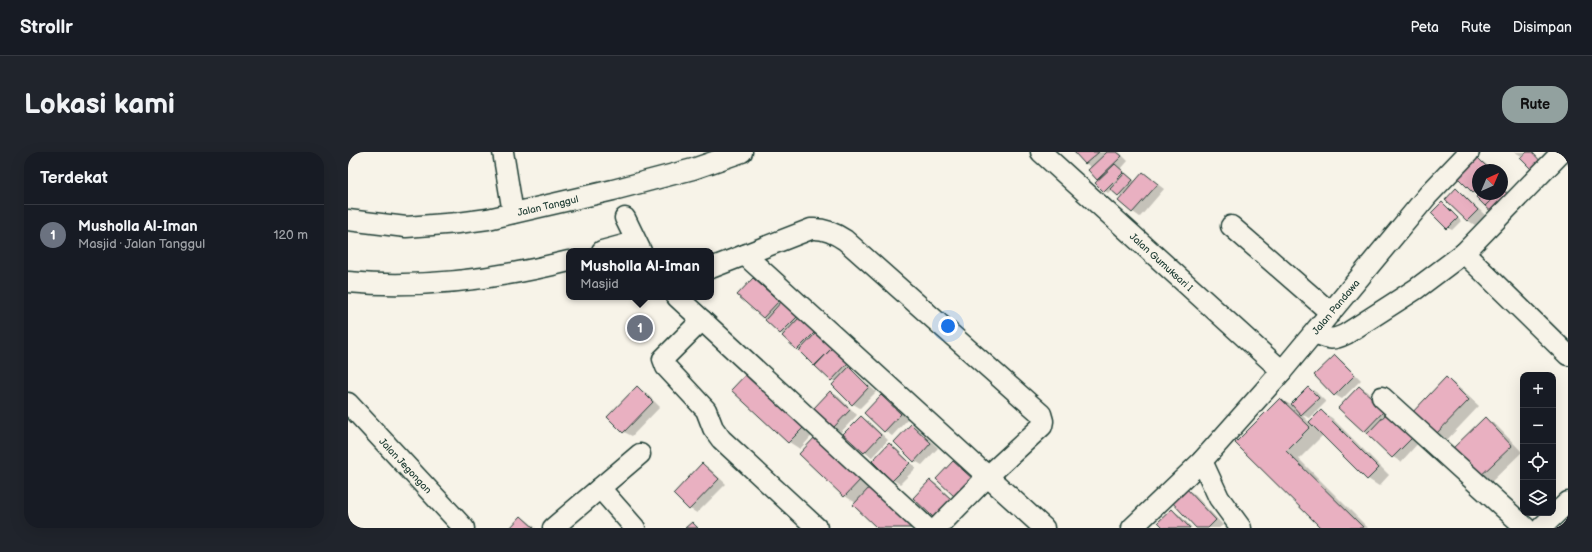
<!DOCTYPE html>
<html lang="id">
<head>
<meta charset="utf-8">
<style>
	:root { --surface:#171b24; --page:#20242c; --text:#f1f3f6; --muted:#9ea1a6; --line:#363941; --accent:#92a19f }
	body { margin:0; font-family:"Balsamiq Sans",sans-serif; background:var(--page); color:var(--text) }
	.controls { position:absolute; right:12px; bottom:12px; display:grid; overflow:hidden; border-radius:8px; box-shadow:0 4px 16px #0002 }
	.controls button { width:36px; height:36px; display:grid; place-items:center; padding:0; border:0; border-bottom:1px solid var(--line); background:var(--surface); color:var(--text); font:20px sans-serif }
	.compass { position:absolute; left:1124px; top:12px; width:36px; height:36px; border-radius:50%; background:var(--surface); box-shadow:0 4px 16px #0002; rotate:44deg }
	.you { position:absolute; left:600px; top:174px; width:14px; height:14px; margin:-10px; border:3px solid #fff; border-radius:50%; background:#1a73e8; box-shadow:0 0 0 6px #1a73e833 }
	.badge { display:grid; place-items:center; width:26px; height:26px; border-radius:50%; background:var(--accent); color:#fff; font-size:13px; font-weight:700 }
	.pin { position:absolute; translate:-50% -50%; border:2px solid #fff; box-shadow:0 1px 4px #0006 }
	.popup { position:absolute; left:218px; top:96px; width:148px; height:52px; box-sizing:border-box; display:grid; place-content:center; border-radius:8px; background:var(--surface); filter:drop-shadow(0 1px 3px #0005); font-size:13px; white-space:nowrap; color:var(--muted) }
	.popup b { font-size:15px; color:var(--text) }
	.popup::after { content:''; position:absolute; left:50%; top:100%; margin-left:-8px; border:8px solid transparent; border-top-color:var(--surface) }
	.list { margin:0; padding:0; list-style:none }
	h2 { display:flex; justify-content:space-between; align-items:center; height:52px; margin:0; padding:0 16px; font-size:17px }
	h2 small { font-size:13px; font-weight:400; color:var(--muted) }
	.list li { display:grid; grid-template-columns:26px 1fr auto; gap:12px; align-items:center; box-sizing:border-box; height:60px; padding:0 16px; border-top:1px solid var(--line) }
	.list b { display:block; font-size:15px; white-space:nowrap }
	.list p { margin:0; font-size:13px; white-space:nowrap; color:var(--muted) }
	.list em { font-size:13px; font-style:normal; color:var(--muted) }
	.icon { flex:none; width:22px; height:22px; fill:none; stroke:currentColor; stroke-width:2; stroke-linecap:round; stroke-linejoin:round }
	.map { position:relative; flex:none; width:1220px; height:376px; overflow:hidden; border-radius:16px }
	header { display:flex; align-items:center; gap:24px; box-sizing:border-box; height:56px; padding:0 20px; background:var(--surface); border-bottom:1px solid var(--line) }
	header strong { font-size:19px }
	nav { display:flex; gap:22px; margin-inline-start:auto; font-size:14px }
	.intro { display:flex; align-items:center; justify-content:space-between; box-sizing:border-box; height:96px; padding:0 24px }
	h1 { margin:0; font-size:28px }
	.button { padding:10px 18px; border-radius:16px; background:var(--accent); color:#111; font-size:14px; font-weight:700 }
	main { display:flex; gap:24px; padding:0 24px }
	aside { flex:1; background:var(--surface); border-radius:16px; box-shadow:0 4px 16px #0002 }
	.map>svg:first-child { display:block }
	.shadow { fill:#0003 }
	.building { fill:#e9b0c1; stroke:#1f3d34 }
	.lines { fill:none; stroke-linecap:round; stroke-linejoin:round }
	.minor-casing { stroke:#1f3d34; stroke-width:23 }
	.minor { stroke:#f7f3e8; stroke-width:20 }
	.labels { text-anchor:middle; stroke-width:3; stroke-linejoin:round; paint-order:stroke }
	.street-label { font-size:10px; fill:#1f3d34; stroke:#f7f3e8 }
</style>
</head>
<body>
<header>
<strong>Strollr</strong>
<nav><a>Peta</a><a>Rute</a><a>Disimpan</a></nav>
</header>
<div class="intro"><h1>Lokasi kami</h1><a class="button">Rute</a></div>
<main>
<aside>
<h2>Terdekat<small></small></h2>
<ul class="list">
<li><span class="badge" style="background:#6b7280">1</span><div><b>Musholla Al-Iman</b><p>Masjid · Jalan Tanggul</p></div><em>120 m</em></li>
</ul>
</aside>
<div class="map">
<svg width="1220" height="376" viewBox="0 0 1220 376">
	<rect width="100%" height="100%" fill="#f7f3e8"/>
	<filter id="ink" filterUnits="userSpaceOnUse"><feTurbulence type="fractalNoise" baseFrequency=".025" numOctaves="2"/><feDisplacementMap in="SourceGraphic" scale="8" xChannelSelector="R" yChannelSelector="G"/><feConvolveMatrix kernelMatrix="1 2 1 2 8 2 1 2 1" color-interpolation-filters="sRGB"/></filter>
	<g filter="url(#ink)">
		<!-- shadow -->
		<path class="shadow" d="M727,0H771L780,9L773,17L788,30L795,21L816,37L792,65L785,60L772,49L775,45L764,37L760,41L757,39L744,16L737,11Z
			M1167,0H1184L1199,16L1175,5Z
			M1130,7L1138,12L1144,18H1130V42H1154V35L1162,42L1131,44L1126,41L1111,26Z
			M1108,38L1115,42L1137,63L1127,73L1119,68Z
			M1097,54L1113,69L1104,78L1100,76Z
			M405,127L412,131L507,216L504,218L528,240L512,256L505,252L488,231L415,165Z
			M987,205L994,209L1013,228L994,247L987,243Z
			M1098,226L1108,233L1131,254L1095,292L1085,285Z
			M1011,235L1019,239L1072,289L1053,310L1045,305L1016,279Z
			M289,236L297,240L312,255L284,284L276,280L261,265Z
			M960,236L968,240L978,250L962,266L954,263L962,271L973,259L984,266L1041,323L1031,334L1020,327L975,283L951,307L1020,376H974L888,291L932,247L943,253Z
			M385,238L468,279L452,297L441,290Z
			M482,240L490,244L509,263L493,280L486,275L466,257Z
			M533,244L541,248L560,267L544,284L537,279L517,261Z
			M513,265L520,269L540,288L524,305L516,300Z
			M1138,267L1148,273L1174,300L1139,334L1129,327Z
			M564,273L571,278L590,296L574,313L567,309Z
			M469,284L524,333L531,376L508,351L497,344Z
			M542,293L549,297L568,316L552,332L545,328Z
			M606,310L613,314L632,333L589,327Z
			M355,313L362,317L378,332L349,361L342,357Z
			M583,329L590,333L609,352L593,369L586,364L566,346Z
			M837,337L845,341L875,373L871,376H849Z
			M824,358L832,363L844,376H817Z
			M174,365L181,370L188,376H163Z"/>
		<!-- building -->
		<path class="building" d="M726,0H751L737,12Z
			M759,0H769L774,4L749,28L740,18Z
			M1179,0H1184L1196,13L1188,22L1172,6Z
			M1130,6L1142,18H1130V37L1125,41L1110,26Z
			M767,12L776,20L756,40L747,31Z
			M795,20L810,32L784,61L770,49Z
			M777,21L785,28L770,44L762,37Z
			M1108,36L1130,58L1119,69L1097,48Z
			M1154,37L1165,47L1148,64L1137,54L1149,42H1154Z
			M1131,42H1149L1137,54L1128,45Z
			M1094,50L1110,66L1099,77L1083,61Z
			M405,126L431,149L415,166L389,143Z
			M434,149L450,164L432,182L417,168Z
			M451,166L467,180L449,198L434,184Z
			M468,181L484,196L466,214L451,199Z
			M484,196L500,211L483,229L467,214Z
			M987,203L1007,223L986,244L966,223Z
			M501,215L521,235L504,253L484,233Z
			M401,219L458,273L440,291L383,238Z
			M1098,225L1121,248L1084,286L1061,264Z
			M289,234L305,250L275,281L259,265Z
			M1011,234L1037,258L1016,280L990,256Z
			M960,235L971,246L953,263L943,252Z
			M482,239L502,258L485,276L465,257Z
			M533,243L553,262L536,280L516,261Z
			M932,246L962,275L938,299L1016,376H973L887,291Z
			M973,258L1031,316L1019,328L961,270Z
			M1040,260L1066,284L1044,306L1019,282Z
			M513,264L533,283L516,301L495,282Z
			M1137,265L1164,294L1128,328L1101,300Z
			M563,272L583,291L566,310L546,290Z
			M469,283L514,326L496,345L451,302Z
			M541,291L562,311L544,329L524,309Z
			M605,309L626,328L608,346L588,327Z
			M354,311L371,327L341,358L325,342Z
			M582,328L603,347L585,365L565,346Z
			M523,334L567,376H529L505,353Z
			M837,335L868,368L860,376H848L823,349Z
			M824,357L842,376H816L810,370Z
			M173,364L186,376H162Z
			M344,370L350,376H337Z"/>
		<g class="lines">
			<defs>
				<g id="minor">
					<path d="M155,0L165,61"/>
					<path id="s1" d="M693,0L934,219"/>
					<path d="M277,66L293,99"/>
					<path id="s2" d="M0,68L58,75L110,71L140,67L265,38L345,17L394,0"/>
					<path d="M883,74L983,161"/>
					<path d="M254,99L287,90"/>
					<path d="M1116,101L1214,0"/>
					<path d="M397,103L696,376"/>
					<path d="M363,116L463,77C476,76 487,81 497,88L693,262L695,269L694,274L640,324L589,376"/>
					<path d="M0,130C74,137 149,127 221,109"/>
					<path d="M329,145L579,376"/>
					<path d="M354,168L315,207L318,215L358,258L365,276L373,287L469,376"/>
					<path d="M967,181C981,187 984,189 998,182L1068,137L1116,101L1220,203"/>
					<path d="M1034,245L1178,376"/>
					<path id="s3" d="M0,251L116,376"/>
					<path d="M854,309L871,346L893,376"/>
					<path d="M252,336L287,376"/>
					<path d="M205,376L292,302"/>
					<path id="s4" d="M784,376L854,309L934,219L1080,43L1121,0"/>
					<path d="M1193,376L1220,350"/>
				</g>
			</defs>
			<!-- minor casing -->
			<use href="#minor" class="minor-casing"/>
			<!-- minor -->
			<use href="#minor" class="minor"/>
		</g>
	</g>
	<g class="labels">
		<!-- street labels -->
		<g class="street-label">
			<text dy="4" stroke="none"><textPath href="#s2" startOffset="202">Jalan Tanggul</textPath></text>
			<text dy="4" stroke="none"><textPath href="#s1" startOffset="163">Jalan Gumuksari I</textPath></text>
			<text dy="4" stroke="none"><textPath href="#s4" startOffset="301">Jalan Pandawa</textPath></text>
			<text dy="4" stroke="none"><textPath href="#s3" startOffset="85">Jalan Jegongan</textPath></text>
		</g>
	</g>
</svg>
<div class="controls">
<button>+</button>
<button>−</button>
<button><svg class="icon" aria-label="locate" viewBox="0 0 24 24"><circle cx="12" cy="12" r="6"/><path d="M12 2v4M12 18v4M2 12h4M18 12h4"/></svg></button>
<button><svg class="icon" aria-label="layers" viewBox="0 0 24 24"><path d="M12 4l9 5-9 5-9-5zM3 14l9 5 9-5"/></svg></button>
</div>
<svg class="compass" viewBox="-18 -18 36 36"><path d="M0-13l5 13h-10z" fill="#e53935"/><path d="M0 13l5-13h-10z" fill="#9ea1a6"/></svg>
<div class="you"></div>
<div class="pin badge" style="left:292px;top:176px;background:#6b7280">1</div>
<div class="popup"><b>Musholla Al-Iman</b>Masjid</div>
</div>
</main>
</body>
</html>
